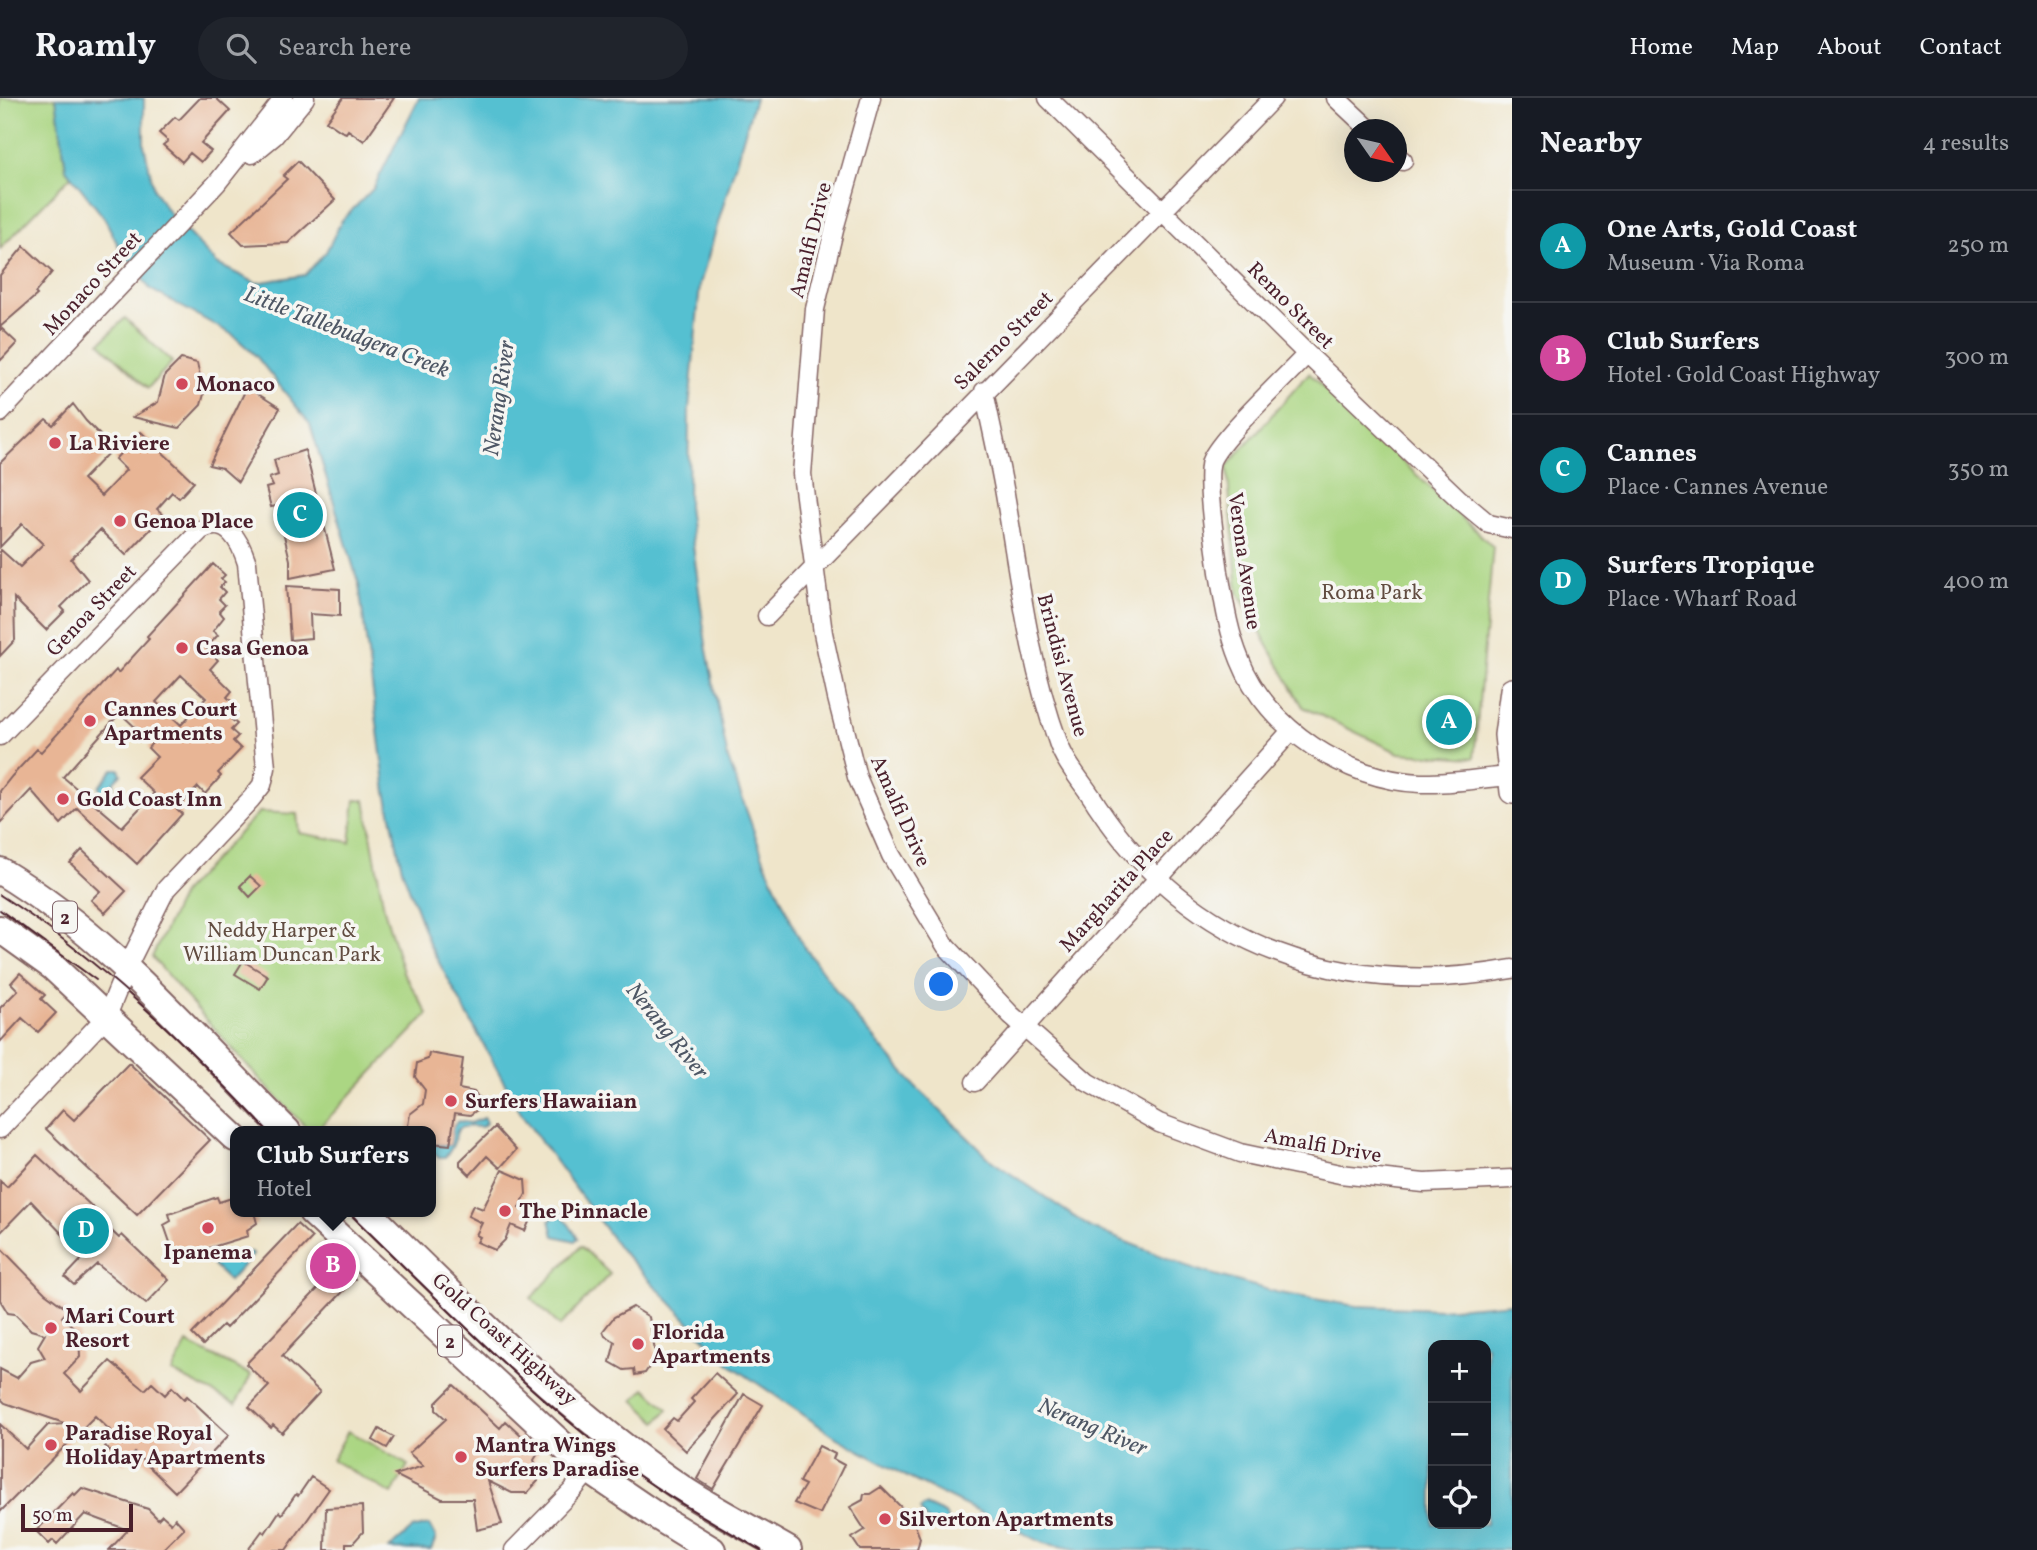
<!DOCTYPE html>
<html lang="en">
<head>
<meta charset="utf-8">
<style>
	:root { --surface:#171b24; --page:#20242c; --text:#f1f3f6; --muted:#9ea1a6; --line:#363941; --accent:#d1495b }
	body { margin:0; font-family:Vollkorn,serif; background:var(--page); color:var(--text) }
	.controls { position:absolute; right:21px; bottom:21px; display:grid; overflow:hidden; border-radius:14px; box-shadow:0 7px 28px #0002 }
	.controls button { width:63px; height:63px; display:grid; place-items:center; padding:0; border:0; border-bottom:2px solid var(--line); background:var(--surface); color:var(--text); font:35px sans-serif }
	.compass { position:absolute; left:1344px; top:21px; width:63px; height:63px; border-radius:50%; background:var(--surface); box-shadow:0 7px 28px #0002; rotate:124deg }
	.scale { position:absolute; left:21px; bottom:18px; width:112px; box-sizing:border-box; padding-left:7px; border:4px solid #4a1f2b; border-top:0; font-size:19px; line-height:24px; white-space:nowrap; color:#4a1f2b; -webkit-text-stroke:5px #f6f6f2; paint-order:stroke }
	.you { position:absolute; left:942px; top:887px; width:24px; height:24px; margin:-18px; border:5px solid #fff; border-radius:50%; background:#1a73e8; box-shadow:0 0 0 10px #1a73e833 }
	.badge { display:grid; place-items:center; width:46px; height:46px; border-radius:50%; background:var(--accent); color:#fff; font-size:23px; font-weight:700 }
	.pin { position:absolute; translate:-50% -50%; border:4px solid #fff; box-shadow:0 2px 7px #0006 }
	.popup { position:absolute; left:230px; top:1028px; width:206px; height:91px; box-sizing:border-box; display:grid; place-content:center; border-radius:14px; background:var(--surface); filter:drop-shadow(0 2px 5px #0005); font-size:23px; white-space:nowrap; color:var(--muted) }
	.popup b { font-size:26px; color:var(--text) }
	.popup::after { content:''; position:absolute; left:50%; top:100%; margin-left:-14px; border:14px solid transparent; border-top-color:var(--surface) }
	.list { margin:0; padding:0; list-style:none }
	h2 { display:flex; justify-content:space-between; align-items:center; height:91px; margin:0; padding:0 28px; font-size:30px }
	h2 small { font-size:23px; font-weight:400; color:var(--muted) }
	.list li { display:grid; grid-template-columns:46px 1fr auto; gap:21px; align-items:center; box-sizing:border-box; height:112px; padding:0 28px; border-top:2px solid var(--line) }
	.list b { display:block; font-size:26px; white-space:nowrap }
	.list p { margin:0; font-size:23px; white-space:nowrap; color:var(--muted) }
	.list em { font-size:23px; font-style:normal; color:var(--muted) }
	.icon { flex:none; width:38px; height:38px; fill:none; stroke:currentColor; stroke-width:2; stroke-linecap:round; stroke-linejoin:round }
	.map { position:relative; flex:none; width:1512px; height:1452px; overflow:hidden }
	header { display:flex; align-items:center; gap:42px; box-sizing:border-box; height:98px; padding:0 35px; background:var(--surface); border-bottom:2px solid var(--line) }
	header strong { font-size:33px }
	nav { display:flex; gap:38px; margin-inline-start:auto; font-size:24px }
	.search { width:490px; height:63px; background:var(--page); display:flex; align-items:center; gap:18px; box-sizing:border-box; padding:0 24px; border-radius:38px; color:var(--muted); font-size:26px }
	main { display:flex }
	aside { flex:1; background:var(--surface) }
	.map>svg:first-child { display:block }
	.green { fill:#abd683; stroke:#7a7a57; stroke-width:2 }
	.water { fill:#55c0d1; stroke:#50707e; stroke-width:2; fill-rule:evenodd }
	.building { fill:#e8b595; fill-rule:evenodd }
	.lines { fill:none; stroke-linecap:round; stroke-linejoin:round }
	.minor-casing { stroke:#846463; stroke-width:21 }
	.major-casing { stroke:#846463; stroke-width:26 }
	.highway-casing { stroke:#846463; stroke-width:30 }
	.minor { stroke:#fff; stroke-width:18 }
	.major { stroke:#fff; stroke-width:23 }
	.highway { stroke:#fff; stroke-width:26 }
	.tram { stroke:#4a1f2b; stroke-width:2 }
	.poi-dot { fill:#d1495b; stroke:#f6f6f2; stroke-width:2.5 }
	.labels { text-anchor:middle; stroke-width:7; stroke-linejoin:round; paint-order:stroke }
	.shield { fill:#f6f6f2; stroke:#7e6067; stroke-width:2 }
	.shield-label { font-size:19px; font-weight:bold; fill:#4a1f2b }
	.street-label { font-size:21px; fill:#4a1f2b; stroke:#f6f6f2 }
	.poi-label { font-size:21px; font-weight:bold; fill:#4a1f2b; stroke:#f6f6f2; text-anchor:start }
	.park-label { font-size:21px; fill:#624d41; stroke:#f6f6f2 }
	.water-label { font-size:23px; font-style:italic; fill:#4e5765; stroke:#f6f6f2 }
</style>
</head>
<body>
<header>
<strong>Roamly</strong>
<div class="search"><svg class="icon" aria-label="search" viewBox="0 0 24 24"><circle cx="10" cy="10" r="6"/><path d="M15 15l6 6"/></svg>Search here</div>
<nav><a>Home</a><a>Map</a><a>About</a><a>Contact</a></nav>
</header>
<main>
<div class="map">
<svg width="1512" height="1452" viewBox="0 0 1512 1452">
	<rect width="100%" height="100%" fill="#f6f6f2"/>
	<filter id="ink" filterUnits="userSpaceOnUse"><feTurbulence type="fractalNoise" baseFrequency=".0143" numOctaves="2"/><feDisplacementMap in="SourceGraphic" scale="14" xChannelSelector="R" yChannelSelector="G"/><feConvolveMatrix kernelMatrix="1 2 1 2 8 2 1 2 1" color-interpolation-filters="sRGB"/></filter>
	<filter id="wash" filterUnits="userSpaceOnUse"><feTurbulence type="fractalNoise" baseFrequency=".00686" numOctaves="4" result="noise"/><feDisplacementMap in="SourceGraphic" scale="28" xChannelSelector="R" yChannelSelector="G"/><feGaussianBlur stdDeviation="1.57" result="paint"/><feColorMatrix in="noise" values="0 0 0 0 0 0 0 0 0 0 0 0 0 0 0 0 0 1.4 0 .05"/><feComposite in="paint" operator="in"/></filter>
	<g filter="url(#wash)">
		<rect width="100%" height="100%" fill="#efe5ca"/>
		<!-- green -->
		<path class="green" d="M0,0H56L66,71L71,78L0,151Z
			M125,220L172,264L148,290L100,245Z
			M1309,275L1493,449L1474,660L1399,655L1303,609L1238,495L1227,368Z
			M355,702H365L384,811L403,874L428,916L316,1033H310C255,979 202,917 152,859L183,794L259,714L297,716L299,735L350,744Z
			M581,1148L610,1176L560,1228L531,1200Z
			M187,1245L251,1277L236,1306L172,1274Z
			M645,1290L668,1311L657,1324L634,1302Z
			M348,1333L408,1367L392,1396L332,1362Z"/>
		<!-- water -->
		<path class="water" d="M56,0H144V47L154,92L169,115L217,166L256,185L305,177L326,154L342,122L373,91L419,0H755L700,186L689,311L688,409L706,547L728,661L766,767L801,844L854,917L915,988L992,1063L1091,1130L1197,1172L1279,1195L1356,1208L1440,1211L1512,1205V1452H1080L1043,1445L911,1381L837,1340L728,1265L620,1151L523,1019L430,848L402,771L386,694L359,487L310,326L256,258L233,237L150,191L118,147L105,121L66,71ZM1433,1247H1486V1426H1433Z
			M113,671H119L121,676L114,683L112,696L102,698L99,689Z
			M484,1020L486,1025L482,1029C442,1026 466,1037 445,1059H439L431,1052V1047H450L453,1028L458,1023L470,1025Z
			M561,1115L578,1140L575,1143L554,1138L550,1122Z
			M249,1154L253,1157L229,1183L213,1168L217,1163Z
			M925,1407L945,1416L948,1422L944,1429C932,1431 925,1421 920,1411Z
			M429,1427L436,1440L431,1452L389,1451L412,1431Z"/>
		<g id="blocks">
			<!-- building -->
			<path class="building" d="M200,0H216L230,13L201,45L211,53L201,64L190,55L182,64L163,47L168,43L159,35L175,19L179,22Z
				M343,0H394L364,43L348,32L346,35L341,33L326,23Z
				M298,63L335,102L288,145L243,147L231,134L287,81L283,78Z
				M24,148L52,174L35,195L37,197L0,229L17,245L0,263V177Z
				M181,261L197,265L204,296L201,307L179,330L133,319L158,304L165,277Z
				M247,289L280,310L238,384L222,370L209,367Z
				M73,306L86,323L113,350L83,381L101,398L126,372L115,361L141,334L194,384L179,400L172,394L157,411L164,417L126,457L100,432L71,461L88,482L61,509L65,513L46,532L14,500L15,542L0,558V451L20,469L43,446L22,426L0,449V365L46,321L53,327Z
				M305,352L335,471L290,480V462L277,408L271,409L266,390L273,388L269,380L278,377L274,362Z
				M213,466L225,477L221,481L225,484L220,489L225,494L219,501L225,507L219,513L224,519L213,533L218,537L206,550L218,562L210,571L232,593L227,599L234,606L229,611L235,616L231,621L237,626L231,632L238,638L233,643L241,651L218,675L221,678L205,696L198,689L177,711L182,716L137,766L77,710L61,726L31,692L0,725V693L12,678L37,651L41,654L116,572L118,575L149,541L147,538ZM181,577L206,600L181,627L156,604ZM120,615L152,645L148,650L157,659L137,679L154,695L122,729L63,679Z
				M286,488L340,491V518L310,516L311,540L290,542Z
				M1440,601L1473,631L1457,649L1431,627L1436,621L1428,614Z
				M82,752L126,793L105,815L91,802L100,793L70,765Z
				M250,778L261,788L250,799L240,788Z
				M243,863L268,878L260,891L235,876Z
				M20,875L45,897L41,901L56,915L38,934L22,920L0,944V910L18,892L11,885Z
				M429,955L463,961L459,991L474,994L479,1000L477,1012L470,1017L455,1015L450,1047L431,1045V1033H407L410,1016L423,1006L425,992L415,979L417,965L428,961Z
				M129,965L210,1042L137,1117L46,1031L63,1012L74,1022Z
				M495,1029L516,1052L500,1070L487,1058L470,1077L460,1067V1063Z
				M37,1057L103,1119L100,1122L119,1140L122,1137L169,1182L146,1206L97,1166L74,1187L65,1179L84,1159L31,1103L0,1135V1083L7,1089Z
				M502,1072L525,1082L526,1096L519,1110L533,1115L525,1133L511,1127L505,1142L495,1152L477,1144L480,1139L476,1137L482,1125L468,1118L473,1107L483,1111Z
				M217,1099L219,1104L235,1099V1114H254L257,1125L247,1132L248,1138L186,1157L184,1150H172L164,1127L171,1123L169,1116Z
				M297,1126L312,1140L226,1230L223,1227L203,1247L192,1236Z
				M0,1149L45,1195L68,1212L62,1219L79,1234L80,1259L64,1276L81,1293L110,1263L145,1292L152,1285L165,1297L172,1289L184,1301L187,1298L229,1337L175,1394L135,1355L124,1367L105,1348L115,1337L95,1318L0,1414V1326L26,1351L48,1327L67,1326L5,1305L0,1300V1271L17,1280L31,1264L45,1260L38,1248L45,1236L31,1232L15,1216L8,1215L0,1202Z
				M334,1161L355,1181L282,1258L320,1294L282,1335L273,1327L271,1330L249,1309L269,1288L246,1266L331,1177L325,1171Z
				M633,1209L649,1219L656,1259L645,1275L635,1277L634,1271L624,1272L610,1264L615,1244L605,1238L603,1233L614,1219Z
				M715,1275L738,1296L686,1353L663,1331L673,1320L677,1323L694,1304L691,1301Z
				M454,1287L500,1330L506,1323L539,1354L534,1362L538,1372V1383L527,1395H512L488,1383L502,1426L477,1432L473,1401H442L395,1377L423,1368L409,1355L446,1321L436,1312V1305Z
				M744,1296L763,1307L713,1391L697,1381Z
				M379,1331L394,1339L387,1350L373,1342Z
				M819,1348L835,1356L833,1361L844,1367L820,1416L794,1405L805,1387L799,1384Z
				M311,1379L329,1391L286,1452H248L262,1433L265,1435L279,1414L282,1416L296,1396L298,1398Z
				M881,1389L912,1420L920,1440L917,1452H860L852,1440L865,1432L850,1409L863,1402L864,1396H870Z
				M82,1390L148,1411L158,1421L162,1417L171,1425L175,1420L184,1430L162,1452H109L128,1432L85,1416L57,1446L53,1442L49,1446L36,1433L73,1395L75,1397Z
				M362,1408L363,1434L353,1445H346V1452H325L326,1410Z"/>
		</g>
	</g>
	<g filter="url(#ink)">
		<use href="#blocks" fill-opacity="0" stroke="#846463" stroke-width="2"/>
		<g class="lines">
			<defs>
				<path id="minor" d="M871,0L836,124L815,211L802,376L823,535L837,600L857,679L891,757L946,848L1011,917L1087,984L1159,1025L1240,1055L1340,1076L1424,1085L1512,1081
					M1048,0L1307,256L1459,401L1489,426L1512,431
					M1336,0L1370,32
					M252,56L274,38L305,0
					M1396,57L1403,63
					M1307,256C1287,278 1220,340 1211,363C1205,382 1216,452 1219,474C1224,504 1228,533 1240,562C1267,631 1347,682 1420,685C1450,686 1480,680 1510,678
					M984,293C991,329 1000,365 1006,402C1020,484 1029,565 1058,644C1065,666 1085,687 1097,707C1193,852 1345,901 1512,871
					M0,315L217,85L284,0
					M767,518L1273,0
					M0,638L201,432C227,418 240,443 247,465L266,670L262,687L251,701L166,791L127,869L107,918L0,1031
					M975,984L1291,633
					M514,1452L572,1393L616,1340"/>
				<path id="major" d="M1512,592L1506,637L1512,694"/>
				<path id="highway" d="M0,773C113,841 195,942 287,1033
					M0,831L53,869L235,1040
					M312,1114L589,1372L658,1419L712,1452
					M368,1114C467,1212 570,1316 687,1394C720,1415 755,1433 788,1452"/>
			</defs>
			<!-- minor casing -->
			<use href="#minor" class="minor-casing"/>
			<!-- major casing -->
			<use href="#major" class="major-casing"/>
			<!-- highway casing -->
			<use href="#highway" class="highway-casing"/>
			<!-- minor -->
			<use href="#minor" class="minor"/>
			<!-- major -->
			<use href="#major" class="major"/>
			<!-- highway -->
			<use href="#highway" class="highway"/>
			<!-- tram -->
			<path class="tram" d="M0,797C100,861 187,947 268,1033
				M0,812L96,882
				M348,1114C430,1193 515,1282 604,1352C653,1391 707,1421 761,1452"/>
		</g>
	</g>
	<!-- markers -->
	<g class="poi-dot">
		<circle cx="182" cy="286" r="7"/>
		<circle cx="55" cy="345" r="7"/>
		<circle cx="120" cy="423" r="7"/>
		<circle cx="182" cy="550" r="7"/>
		<circle cx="90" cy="623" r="7"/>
		<circle cx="63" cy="701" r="7"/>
		<circle cx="451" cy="1003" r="7"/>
		<circle cx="505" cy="1113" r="7"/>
		<circle cx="208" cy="1130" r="7"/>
		<circle cx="51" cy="1230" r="7"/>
		<circle cx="638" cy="1246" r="7"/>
		<circle cx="51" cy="1347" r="7"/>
		<circle cx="461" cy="1359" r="7"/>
		<circle cx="885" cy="1421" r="7"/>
	</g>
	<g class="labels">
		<!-- shield labels -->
		<g class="shield">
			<rect x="53" y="803.5" width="24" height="31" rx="5"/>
			<rect x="438" y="1227.5" width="24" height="31" rx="5"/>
		</g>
		<g class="shield-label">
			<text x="65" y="826">2</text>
			<text x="450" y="1250">2</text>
		</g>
		<!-- street labels -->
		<g class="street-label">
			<text transform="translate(810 142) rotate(-76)" y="7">Amalfi Drive</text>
			<text transform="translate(92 185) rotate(-47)" y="7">Monaco Street</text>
			<text transform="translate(1291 207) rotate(45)" y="7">Remo Street</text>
			<text transform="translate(1003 242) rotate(-45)" y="7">Salerno Street</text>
			<text transform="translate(1245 463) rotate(82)" y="7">Verona Avenue</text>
			<text transform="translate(91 512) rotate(-46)" y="7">Genoa Street</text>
			<text transform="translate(1063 567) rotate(75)" y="7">Brindisi Avenue</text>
			<text transform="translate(901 713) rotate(66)" y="7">Amalfi Drive</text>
			<text transform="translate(1116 792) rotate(-48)" y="7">Margharita Place</text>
			<text transform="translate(1323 1047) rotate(10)" y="7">Amalfi Drive</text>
			<text transform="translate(505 1241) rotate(42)" y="7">Gold Coast Highway</text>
		</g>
		<!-- poi labels -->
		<g class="poi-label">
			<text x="196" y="293">Monaco</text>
			<text x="69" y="352">La Riviere</text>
			<text x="134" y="430">Genoa Place</text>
			<text x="196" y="557">Casa Genoa</text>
			<text x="104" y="618">Cannes Court<tspan x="104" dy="24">Apartments</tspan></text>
			<text x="77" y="708">Gold Coast Inn</text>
			<text x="465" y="1010">Surfers Hawaiian</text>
			<text x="519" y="1120">The Pinnacle</text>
			<text x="208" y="1161" text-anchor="middle">Ipanema</text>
			<text x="65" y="1225">Mari Court<tspan x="65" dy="24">Resort</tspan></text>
			<text x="652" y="1241">Florida<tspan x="652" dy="24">Apartments</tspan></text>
			<text x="65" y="1342">Paradise Royal<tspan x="65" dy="24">Holiday Apartments</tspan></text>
			<text x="475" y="1354">Mantra Wings<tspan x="475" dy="24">Surfers Paradise</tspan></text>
			<text x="899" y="1428">Silverton Apartments</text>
		</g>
		<!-- park labels -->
		<g class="park-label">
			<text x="1372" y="501">Roma Park</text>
			<text x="282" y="839">Neddy Harper &amp;<tspan x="282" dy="24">William Duncan Park</tspan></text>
		</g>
		<!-- water labels -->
		<g class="water-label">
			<text transform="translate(347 233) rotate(21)" y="8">Little Tallebudgera Creek</text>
			<text transform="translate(498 300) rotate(-82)" y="8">Nerang River</text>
			<text transform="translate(668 932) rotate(51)" y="8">Nerang River</text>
			<text transform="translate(1093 1328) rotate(23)" y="8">Nerang River</text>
		</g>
	</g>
</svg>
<div class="controls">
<button>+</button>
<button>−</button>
<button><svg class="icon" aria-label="locate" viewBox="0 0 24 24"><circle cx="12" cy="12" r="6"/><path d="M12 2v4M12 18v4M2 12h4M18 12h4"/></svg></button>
</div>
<svg class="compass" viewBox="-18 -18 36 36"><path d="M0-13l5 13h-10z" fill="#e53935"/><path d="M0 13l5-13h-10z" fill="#9ea1a6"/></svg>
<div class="scale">50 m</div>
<div class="you"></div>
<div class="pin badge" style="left:1449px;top:624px;background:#0f9aa8">A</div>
<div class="pin badge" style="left:333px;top:1168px;background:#d1479c">B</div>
<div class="popup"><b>Club Surfers</b>Hotel</div>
<div class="pin badge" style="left:300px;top:417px;background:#0f9aa8">C</div>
<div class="pin badge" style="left:86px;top:1133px;background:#0f9aa8">D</div>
</div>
<aside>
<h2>Nearby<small>4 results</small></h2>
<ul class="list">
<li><span class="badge" style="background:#0f9aa8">A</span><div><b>One Arts, Gold Coast</b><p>Museum · Via Roma</p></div><em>250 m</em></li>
<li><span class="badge" style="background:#d1479c">B</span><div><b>Club Surfers</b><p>Hotel · Gold Coast Highway</p></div><em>300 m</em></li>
<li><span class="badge" style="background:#0f9aa8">C</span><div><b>Cannes</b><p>Place · Cannes Avenue</p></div><em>350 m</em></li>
<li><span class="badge" style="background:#0f9aa8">D</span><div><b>Surfers Tropique</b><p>Place · Wharf Road</p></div><em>400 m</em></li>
</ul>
</aside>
</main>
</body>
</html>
